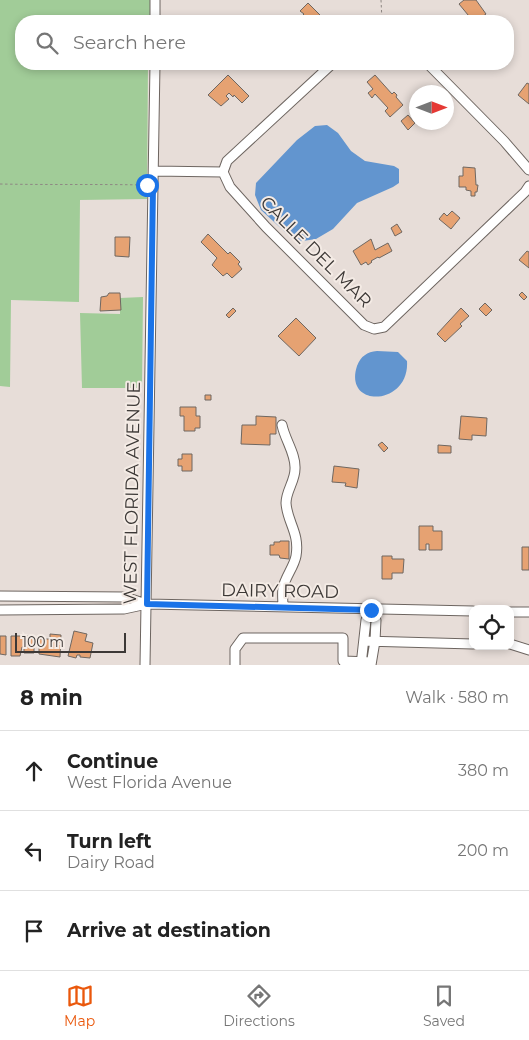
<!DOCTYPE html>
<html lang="en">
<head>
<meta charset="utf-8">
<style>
	:root { --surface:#fff; --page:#f6f6f6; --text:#222; --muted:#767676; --line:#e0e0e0; --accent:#ea580c }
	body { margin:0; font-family:Montserrat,sans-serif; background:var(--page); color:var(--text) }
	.controls { position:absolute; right:15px; bottom:15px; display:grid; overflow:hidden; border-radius:10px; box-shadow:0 2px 8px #0003 }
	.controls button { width:45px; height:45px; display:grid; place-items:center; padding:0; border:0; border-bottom:1px solid var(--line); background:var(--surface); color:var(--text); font:25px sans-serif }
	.compass { position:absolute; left:409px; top:85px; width:45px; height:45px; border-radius:50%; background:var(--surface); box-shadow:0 2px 8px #0003; rotate:90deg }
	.scale { position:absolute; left:15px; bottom:12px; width:111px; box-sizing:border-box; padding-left:5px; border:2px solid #3c3836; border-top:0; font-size:14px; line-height:18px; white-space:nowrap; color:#3c3836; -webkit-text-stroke:4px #f4ebe5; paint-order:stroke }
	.stop { position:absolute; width:15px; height:15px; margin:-11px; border:4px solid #1a73e8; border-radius:50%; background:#fff }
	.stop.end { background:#1a73e8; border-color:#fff; box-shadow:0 1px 5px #0008 }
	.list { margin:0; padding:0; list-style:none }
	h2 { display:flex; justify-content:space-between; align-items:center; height:65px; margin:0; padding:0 20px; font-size:21px }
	h2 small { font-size:16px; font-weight:400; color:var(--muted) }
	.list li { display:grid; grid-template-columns:32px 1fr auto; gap:15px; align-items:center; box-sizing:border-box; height:80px; padding:0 20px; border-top:1px solid var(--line) }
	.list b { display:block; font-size:19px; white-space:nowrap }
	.list p { margin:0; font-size:16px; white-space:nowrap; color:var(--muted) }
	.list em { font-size:16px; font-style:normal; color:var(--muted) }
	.icon { flex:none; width:28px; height:28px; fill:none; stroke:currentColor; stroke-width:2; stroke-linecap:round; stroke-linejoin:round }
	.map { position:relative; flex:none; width:529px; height:665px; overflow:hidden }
	.search { position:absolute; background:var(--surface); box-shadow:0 2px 8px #0003; left:15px; right:15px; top:15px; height:55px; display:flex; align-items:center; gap:12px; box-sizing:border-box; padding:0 18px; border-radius:20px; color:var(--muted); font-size:19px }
	.sheet { height:305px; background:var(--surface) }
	nav { display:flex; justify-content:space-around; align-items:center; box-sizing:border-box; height:70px; border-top:1px solid var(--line); background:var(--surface); font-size:14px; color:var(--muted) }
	nav a { display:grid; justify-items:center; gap:2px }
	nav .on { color:var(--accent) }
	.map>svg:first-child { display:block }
	.green { fill:#a1cc98 }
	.water { fill:#6295cf }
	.building { fill:#e6a272; stroke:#6f6761 }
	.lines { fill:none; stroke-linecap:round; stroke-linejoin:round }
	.minor-casing { stroke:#6d6560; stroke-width:11 }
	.path { stroke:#8e8783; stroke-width:1; stroke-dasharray:2.5 2.5; stroke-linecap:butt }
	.minor { stroke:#fff; stroke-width:9 }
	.route { stroke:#1a73e8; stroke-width:6 }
	.labels { text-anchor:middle; stroke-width:4; stroke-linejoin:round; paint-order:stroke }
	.street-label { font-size:18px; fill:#3c3836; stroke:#f4ebe5 }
</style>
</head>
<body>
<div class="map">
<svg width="529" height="665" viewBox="0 0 529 665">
	<rect width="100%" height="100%" fill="#e7ddd8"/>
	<!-- green -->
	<path class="green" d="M0,0H150V21H21V64H148L147,199L80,200L79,302L11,300L10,387L0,386Z
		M143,297L142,388H82L80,313L120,314V298Z"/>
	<!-- water -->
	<path class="water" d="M327,125L338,133L351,151L365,161L394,166L399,169V183L393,187L357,203L333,229L316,239L296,242L261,210L255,195L256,183L297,140L315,126Z
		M377,351L398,352L407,361C410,406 343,409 357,366C361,356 367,352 377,351Z"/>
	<!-- building -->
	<path class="building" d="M464,0H476L486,14L478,20L476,18L473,21L459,4Z
		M308,3L326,21H297L304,14L300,11Z
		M228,75L249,96L242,103L234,95L233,97L229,93L226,96L229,99L221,106L208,95Z
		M375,75L392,94L394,92L397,95L396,97L403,105L390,117L385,111L388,108L375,94L372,98L368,93L373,89L367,82Z
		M527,83L529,84V104L518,95Z
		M408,115L415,123L408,130L401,121Z
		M463,167L475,168L476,185H478L477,192H475V196H471V191L466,190V187H459V176H463Z
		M452,211L460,218L451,229L439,219L444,213L447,216Z
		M397,224L402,232L395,236L391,228Z
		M208,234L228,254L230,252L240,262L238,264L242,269L232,278L227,273L223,276L212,265L217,258L201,242Z
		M115,237H130L129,257L115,256Z
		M371,239L375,250L388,243L392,251L379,258L378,257L371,261L372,262L368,265L366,262L361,265L353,251Z
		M527,251L529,252V268L519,260Z
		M522,292L527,297L524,300L519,295Z
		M109,293H120L121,310L100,311L101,297L107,296Z
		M485,303L492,310L486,316L479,309Z
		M233,308L236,311L229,318L226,315Z
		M461,308L469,316L460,324L462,326L445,342L437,334Z
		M296,318L316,338L299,356L278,336Z
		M205,395H211V400H205Z
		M180,407H196V416H200V428H195V431H184V416H180Z
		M256,416L276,417V434H270V445L241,444L242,425H256Z
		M461,416L487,418L486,436L472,435V440L459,439Z
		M382,442L388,448L384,452L378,445Z
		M438,445L451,446V453H438Z
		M182,454H192V471H182V466H178V459H182Z
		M334,466L359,469L357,488L345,486L346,483L332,482Z
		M419,526H433V531H442V550H429V544H426V550H419Z
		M280,541H289V559L280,558L279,555H270V545H274V542H280Z
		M522,547H529V570H522Z
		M382,556H392V559H404L403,573H392V579H382Z
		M74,631L87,634L85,641L93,643L90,658L80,657V655H77L76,658L68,656Z
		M50,634L61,635L60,657L39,654V639H50Z
		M0,636H6V655L0,654Z
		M11,636H34V653H24V647H22L20,656H11Z"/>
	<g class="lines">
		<defs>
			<path id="minor" d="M155,21V0
				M332,64L227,161L223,172L230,187L266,227L364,325L374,329L384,327L525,192L529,186
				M428,64L504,141L529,170
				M154,171L223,172
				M282,425C285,440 296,454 295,469C295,481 286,491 286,503C287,522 300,533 296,556C294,567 285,577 283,588C282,594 283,601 283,607
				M0,596L125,597L146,604
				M0,610L124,609L147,604L473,611
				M510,612H529
				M370,616L376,620L375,641L371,665
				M364,641L473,644
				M510,644L529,650
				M145,665L155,64
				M235,665V649L243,638H343V661L371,662
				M361,665L366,620L370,616L371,610"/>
		</defs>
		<!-- minor casing -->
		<use href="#minor" class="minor-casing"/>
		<!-- path -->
		<path class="path" d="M381,0L382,21
			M0,184C49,185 97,184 145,185"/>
		<!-- minor -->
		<use href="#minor" class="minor"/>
	</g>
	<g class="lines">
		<!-- route -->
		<path class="route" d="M147,185H153L147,604L371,610"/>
	</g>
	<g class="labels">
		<!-- street labels -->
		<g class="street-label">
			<text transform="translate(316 252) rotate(45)" y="6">CALLE DEL MAR</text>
			<text transform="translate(132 493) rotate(-89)" y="6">WEST FLORIDA AVENUE</text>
			<text transform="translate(280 591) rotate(1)" y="6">DAIRY ROAD</text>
		</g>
	</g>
</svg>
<div class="controls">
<button><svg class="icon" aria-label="locate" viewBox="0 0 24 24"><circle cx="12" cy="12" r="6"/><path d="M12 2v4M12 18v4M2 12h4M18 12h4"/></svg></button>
</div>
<svg class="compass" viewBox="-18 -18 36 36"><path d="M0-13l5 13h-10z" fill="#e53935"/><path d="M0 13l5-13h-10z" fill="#767676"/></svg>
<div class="scale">100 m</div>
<div class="stop" style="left:147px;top:185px"></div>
<div class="stop end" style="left:371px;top:610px"></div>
<div class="search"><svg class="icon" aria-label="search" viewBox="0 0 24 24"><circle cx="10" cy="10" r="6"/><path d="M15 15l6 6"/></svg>Search here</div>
</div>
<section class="sheet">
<h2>8 min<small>Walk · 580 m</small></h2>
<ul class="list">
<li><svg class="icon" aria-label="ahead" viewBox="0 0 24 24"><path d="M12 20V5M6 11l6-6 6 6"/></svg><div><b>Continue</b><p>West Florida Avenue</p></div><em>380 m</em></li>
<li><svg class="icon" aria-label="left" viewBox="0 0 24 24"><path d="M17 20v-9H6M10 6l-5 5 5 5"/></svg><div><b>Turn left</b><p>Dairy Road</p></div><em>200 m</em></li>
<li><svg class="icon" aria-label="arrive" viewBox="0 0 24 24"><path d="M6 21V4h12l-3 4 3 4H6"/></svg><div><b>Arrive at destination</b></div></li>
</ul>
</section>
<nav>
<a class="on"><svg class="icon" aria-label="map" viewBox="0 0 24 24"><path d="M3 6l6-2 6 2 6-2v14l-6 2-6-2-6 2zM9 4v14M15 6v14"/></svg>Map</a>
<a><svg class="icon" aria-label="directions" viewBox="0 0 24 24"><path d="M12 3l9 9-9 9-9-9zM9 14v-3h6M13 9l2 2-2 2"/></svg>Directions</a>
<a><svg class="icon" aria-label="saved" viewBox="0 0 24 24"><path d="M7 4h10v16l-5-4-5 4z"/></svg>Saved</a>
</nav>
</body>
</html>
